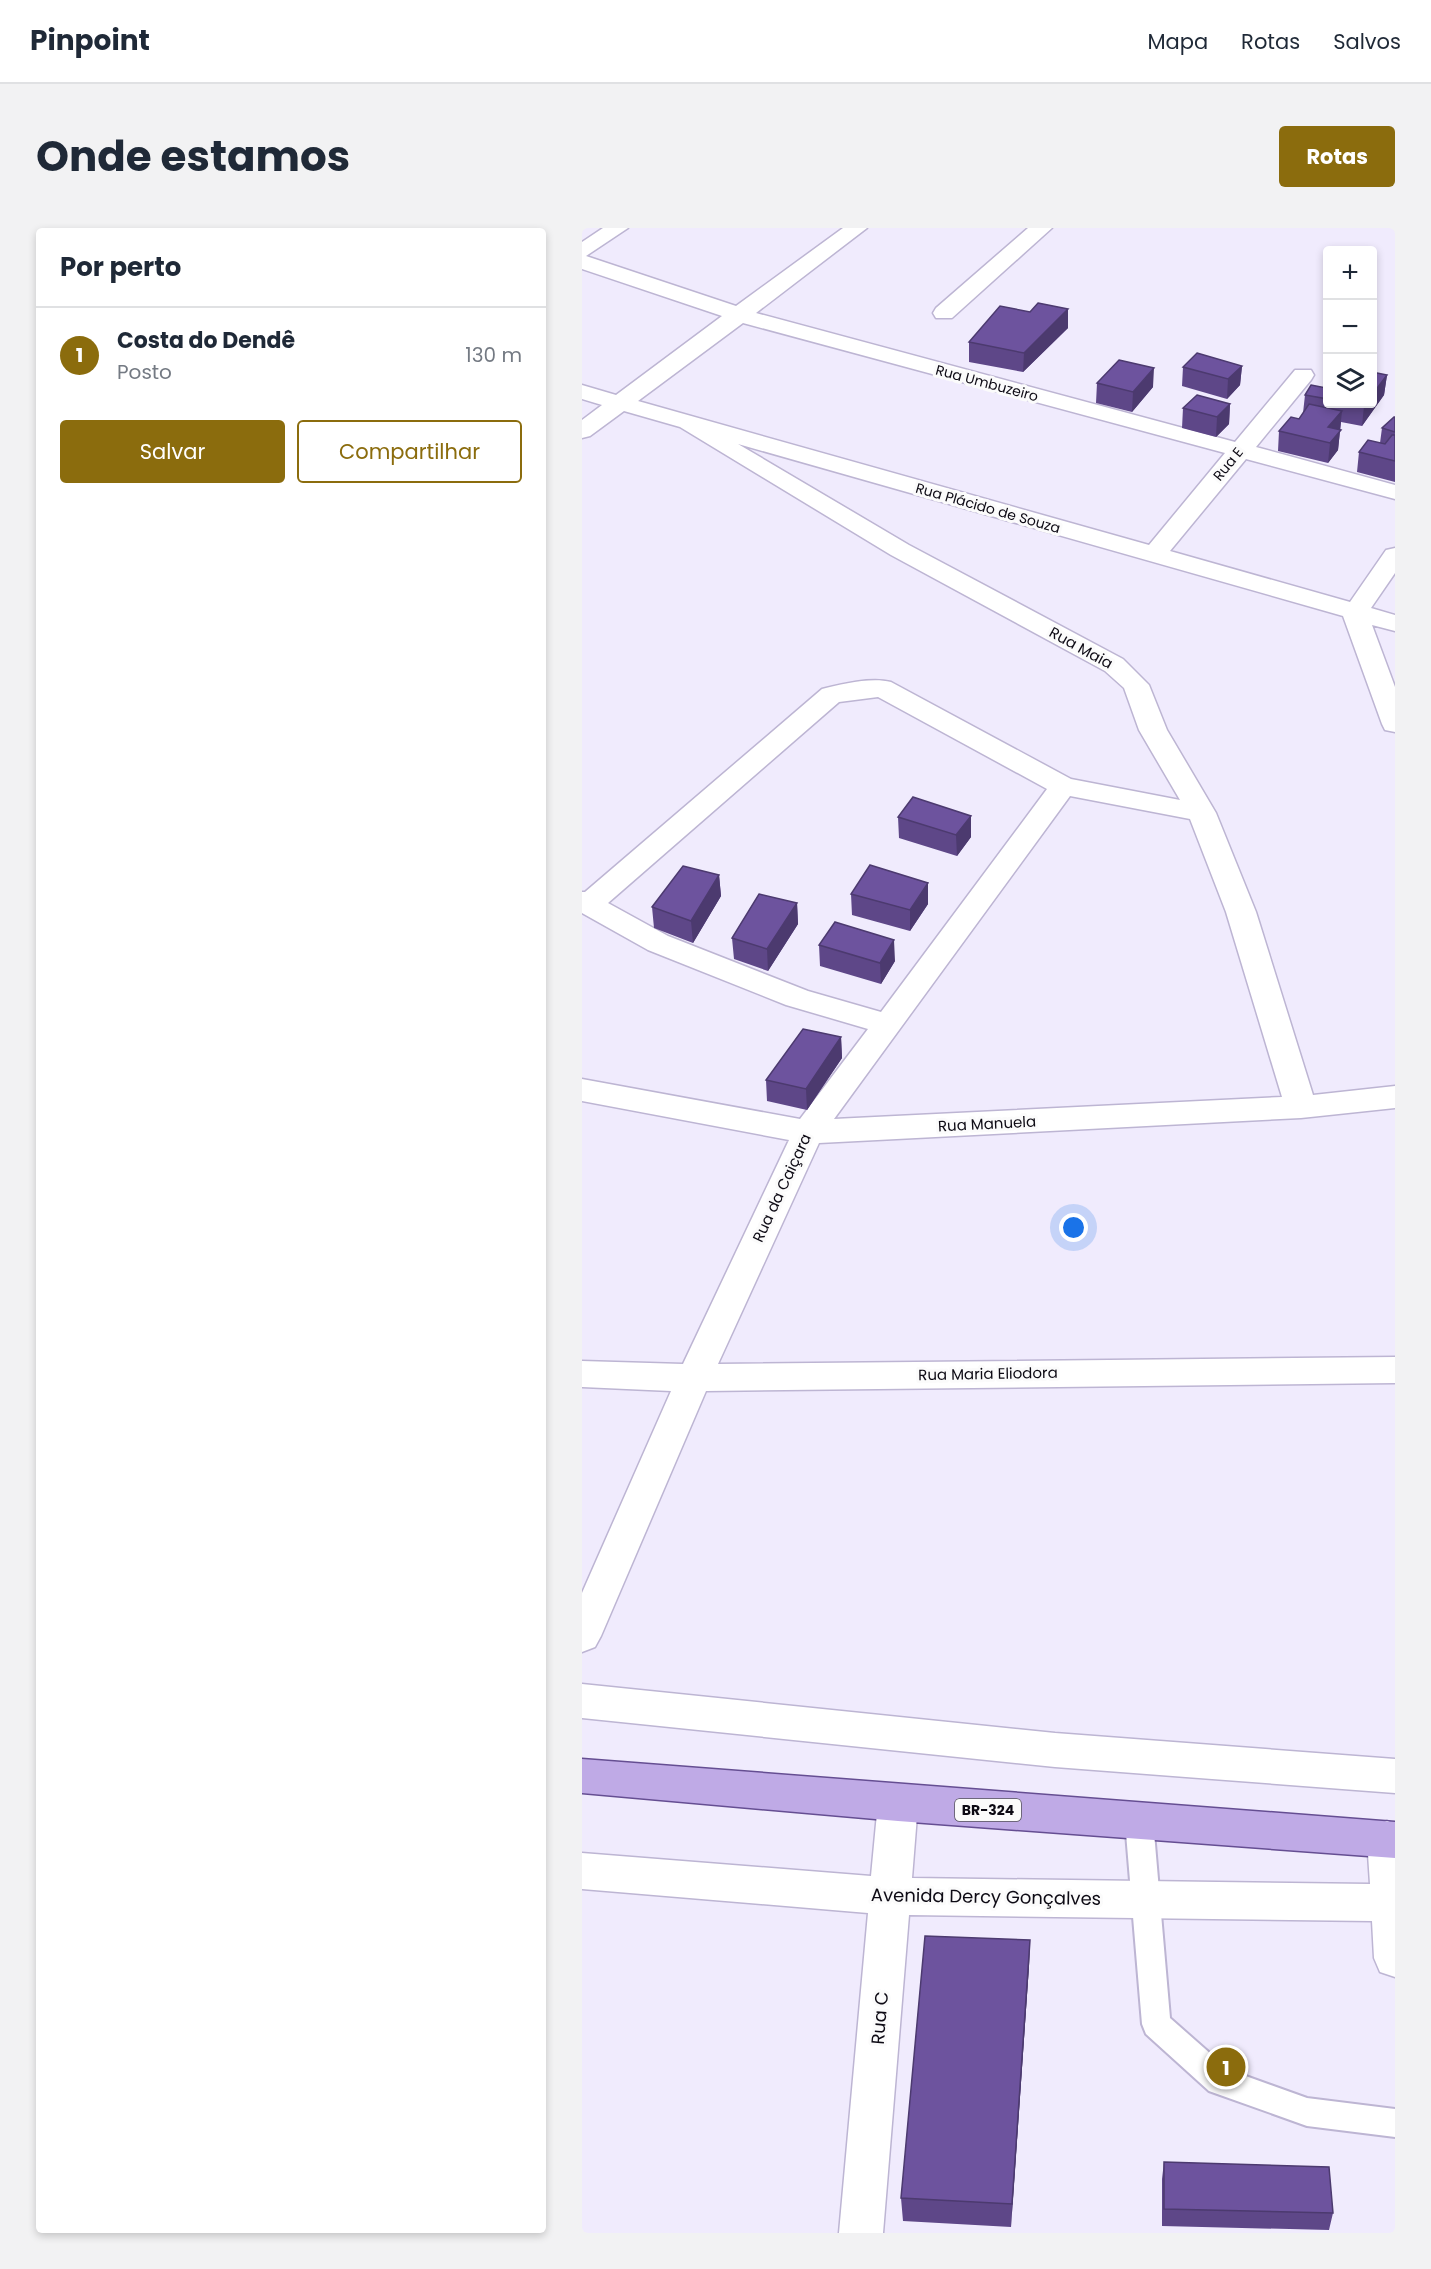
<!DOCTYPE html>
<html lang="pt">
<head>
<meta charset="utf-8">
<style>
	:root { --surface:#fff; --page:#f2f2f3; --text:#1f2937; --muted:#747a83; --line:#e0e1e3; --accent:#8b6c0d }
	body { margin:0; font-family:Poppins,sans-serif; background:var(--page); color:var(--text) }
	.controls { position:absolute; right:18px; top:18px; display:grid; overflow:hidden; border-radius:6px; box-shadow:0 3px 9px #0003 }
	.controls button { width:54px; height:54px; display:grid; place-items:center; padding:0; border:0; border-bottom:2px solid var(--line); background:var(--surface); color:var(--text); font:30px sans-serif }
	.you { position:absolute; left:492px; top:1000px; width:21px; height:21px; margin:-15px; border:4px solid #fff; border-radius:50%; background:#1a73e8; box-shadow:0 0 0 9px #1a73e833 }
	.badge { display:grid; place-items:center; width:39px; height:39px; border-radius:50%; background:var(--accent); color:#fff; font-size:20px; font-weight:700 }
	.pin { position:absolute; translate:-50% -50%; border:3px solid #fff; box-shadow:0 2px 6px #0006 }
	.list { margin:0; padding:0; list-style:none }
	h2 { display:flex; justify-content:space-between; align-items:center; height:78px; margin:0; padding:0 24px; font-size:26px }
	h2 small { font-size:20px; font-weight:400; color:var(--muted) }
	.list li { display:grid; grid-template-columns:39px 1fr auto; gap:18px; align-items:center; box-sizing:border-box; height:96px; padding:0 24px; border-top:2px solid var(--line) }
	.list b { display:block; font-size:22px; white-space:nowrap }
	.list p { margin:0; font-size:20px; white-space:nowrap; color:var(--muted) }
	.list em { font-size:20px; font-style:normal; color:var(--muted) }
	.actions { display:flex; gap:12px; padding:18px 24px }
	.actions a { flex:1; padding:14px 0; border:2px solid var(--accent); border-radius:6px; text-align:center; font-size:21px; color:var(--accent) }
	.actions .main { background:var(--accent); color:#fff }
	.icon { flex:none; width:33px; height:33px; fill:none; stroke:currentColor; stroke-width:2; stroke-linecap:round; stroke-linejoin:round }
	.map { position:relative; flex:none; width:813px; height:2005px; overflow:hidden; border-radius:6px }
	header { display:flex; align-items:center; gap:36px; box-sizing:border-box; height:84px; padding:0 30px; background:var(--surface); border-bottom:2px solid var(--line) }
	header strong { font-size:28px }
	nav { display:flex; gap:33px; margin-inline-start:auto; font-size:21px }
	.intro { display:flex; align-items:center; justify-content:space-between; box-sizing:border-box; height:144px; padding:0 36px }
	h1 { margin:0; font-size:42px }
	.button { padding:15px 27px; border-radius:6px; background:var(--accent); color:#fff; font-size:21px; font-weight:700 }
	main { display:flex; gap:36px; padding:0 36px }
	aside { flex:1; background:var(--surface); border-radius:6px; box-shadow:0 3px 9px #0003 }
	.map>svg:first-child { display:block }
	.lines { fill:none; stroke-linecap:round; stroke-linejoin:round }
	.lane-casing { stroke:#bdb5d3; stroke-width:4 }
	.street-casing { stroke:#bdb5d3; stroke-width:3 }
	.primary-casing { stroke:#654e92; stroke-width:3 }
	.lane { fill:#fff; fill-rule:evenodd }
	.street { fill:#fff; fill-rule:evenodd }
	.primary { fill:#bfaae6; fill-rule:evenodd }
	.wall { fill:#5e4788 }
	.shaded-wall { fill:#4c3a6f }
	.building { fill:#6d539e; stroke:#4c3a6f; stroke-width:1.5 }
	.labels { text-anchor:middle; stroke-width:6; stroke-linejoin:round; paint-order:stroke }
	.far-street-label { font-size:14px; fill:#0d0a14; stroke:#fbfbfb }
	.shield { fill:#fbfbfb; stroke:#545259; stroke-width:1.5 }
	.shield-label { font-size:14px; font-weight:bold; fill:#0d0a14 }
	.street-label { font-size:15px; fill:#0d0a14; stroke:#fbfbfb }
	.near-street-label { font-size:18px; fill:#0d0a14; stroke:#fbfbfb }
</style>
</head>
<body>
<header>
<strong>Pinpoint</strong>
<nav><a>Mapa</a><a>Rotas</a><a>Salvos</a></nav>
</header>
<div class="intro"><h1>Onde estamos</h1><a class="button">Rotas</a></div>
<main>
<aside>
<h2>Por perto<small></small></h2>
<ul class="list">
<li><span class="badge">1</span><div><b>Costa do Dendê</b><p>Posto</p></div><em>130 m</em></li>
</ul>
<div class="actions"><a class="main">Salvar</a><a>Compartilhar</a></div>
</aside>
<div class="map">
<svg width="813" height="2005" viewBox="0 0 813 2005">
	<rect width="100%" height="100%" fill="#f0ebfd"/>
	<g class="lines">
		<defs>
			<path id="lane" d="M557,1581L567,1584L571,1593L588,1790L647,1842L725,1870L813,1881V1909L725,1898L627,1863L564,1806L560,1796L543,1593L547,1584Z"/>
			<path id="street" d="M21,0H46L4,28L154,78L261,0H285L174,85L653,214L713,142H729L732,147L729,152L674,219L813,257V271L664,231L588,323L768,374L804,322L813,320V345L789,380L813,387V403L790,397L813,459V504L803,502L800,496L761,388L156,216L327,317L541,431L567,457L585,502L634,585L674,684L731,867L813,858V880L719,890L237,915L136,1136L813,1129V1155L124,1163L19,1408L13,1419L0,1424V1365L89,1163L0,1159V1133L101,1136L207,912L0,873V851L218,891L286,801L204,777L66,722L0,685V664H3L240,461C260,456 289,449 309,454L489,551L598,572L557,502L542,460L523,443L309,327L98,199L42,183L8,208L0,210V192L20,177L0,171V157L34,167L140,88L0,41V14ZM161,95L643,225L567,317L56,173ZM296,469L465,561L299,784L226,763L86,708L26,675L257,474ZM488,568L608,591L644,684L700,869L252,891Z
				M446,0H470L370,90H354L351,85L354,80Z
				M0,1456L473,1505L813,1531V1565L473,1539L0,1490Z
				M316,1557L330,1563L336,1575L330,1650L788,1656L785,1611L791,1598L805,1593L813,1596V1749L798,1744L792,1730L790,1693L327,1687L301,2005H257L286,1685L0,1661V1625L289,1648L296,1575L302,1563Z"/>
			<path id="primary" d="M0,1531L813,1594V1630L316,1593L0,1565Z"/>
		</defs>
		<!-- lane casing -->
		<use href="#lane" class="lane-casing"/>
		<!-- street casing -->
		<use href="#street" class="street-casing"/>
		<!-- primary casing -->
		<use href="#primary" class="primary-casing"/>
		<!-- lane -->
		<use href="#lane" class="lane"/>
		<!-- street -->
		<use href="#street" class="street"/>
		<!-- primary -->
		<use href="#primary" class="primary"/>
	</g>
	<!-- wall -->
	<path class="wall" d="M486,81V100L441,144L387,134V114L448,84Z
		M660,138L658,157L645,171L600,158L601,139Z
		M805,147L802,167L780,198L759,194L756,222L746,235L696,223L697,203L717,191L721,185L723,167L744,160L746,158V176H790Z
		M515,155L571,159L550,184L514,175Z
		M648,176L647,196L634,209L600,200L601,180Z
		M813,189V254L775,244L777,224L798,215L800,200Z
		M389,588V609L375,628L317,610L316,589Z
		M137,647L139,668L111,715L72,700L70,679Z
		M269,666L346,676L328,703L270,687Z
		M215,675L216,696L186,743L152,731L150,710Z
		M237,717L313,733L299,756L238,738Z
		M259,809L260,830L225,882L185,873L184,852Z
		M448,1712L447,1738L429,1999L321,1993L319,1970Z
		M582,1934L751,1985L747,2002L580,1998V1951Z"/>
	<!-- shaded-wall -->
	<path class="shaded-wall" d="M486,81V100L441,144L442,125Z
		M660,138L658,157L645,171L646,151Z
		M572,140L571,159L550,184L551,164Z
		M805,147L802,167L780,198L782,178L784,176H790V167Z
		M648,176L647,196L634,209L635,189Z
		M760,183L756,222L746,235L748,215L746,199Z
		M389,588V609L375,628L374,607Z
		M137,647L139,668L111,715L109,693Z
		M346,655V676L328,703V682Z
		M215,675L216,696L186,743L185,721Z
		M312,712L313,733L299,756L298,735Z
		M259,809L260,830L225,882L224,861Z
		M448,1712L447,1738L429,1999L430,1976Z"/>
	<!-- building -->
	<path class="building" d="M456,75L486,81L442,125L387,114L418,78L448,84Z
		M615,125L660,138L646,151L601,139Z
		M537,132L572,140L551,164L515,155Z
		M790,144L805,147L790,167Z
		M729,157L744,160L746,158V171L723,167Z
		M615,167L648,176L635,189L601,180Z
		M727,176L760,183L746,199L759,202L748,215L697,203L709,189L717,191Z
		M768,176H784L782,178Z
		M812,189H813V204L800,200Z
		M810,207H813V233L777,224L786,212L803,216Z
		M331,569L389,588L374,607L316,589Z
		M288,637L346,655L328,682L269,666Z
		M101,638L137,647L109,693L70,679Z
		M177,666L215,675L185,721L150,710Z
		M253,694L312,712L298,735L237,717Z
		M221,801L259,809L224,861L184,852Z
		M343,1708L448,1712L430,1976L319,1970Z
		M582,1934L747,1939L751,1985L582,1981Z"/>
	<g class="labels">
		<!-- far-street labels -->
		<g class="far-street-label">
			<text transform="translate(405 155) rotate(15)" y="5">Rua Umbuzeiro</text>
			<text transform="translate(646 236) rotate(-51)" y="5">Rua E</text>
			<text transform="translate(406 280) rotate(16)" y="5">Rua Plácido de Souza</text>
		</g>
		<!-- shield labels -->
		<rect class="shield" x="373" y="1571" width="66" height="22" rx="4.5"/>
		<g class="shield-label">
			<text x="406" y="1587">BR-324</text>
		</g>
		<!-- street labels -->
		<g class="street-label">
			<text transform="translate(499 420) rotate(29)" y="5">Rua Maia</text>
			<text transform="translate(405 896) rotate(-3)" y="5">Rua Manuela</text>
			<text transform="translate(200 960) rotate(-65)" y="5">Rua da Caiçara</text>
			<text transform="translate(406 1146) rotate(-1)" y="5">Rua Maria Eliodora</text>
		</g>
		<!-- near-street labels -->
		<g class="near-street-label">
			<text transform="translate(404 1669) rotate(1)" y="6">Avenida Dercy Gonçalves</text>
			<text transform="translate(298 1790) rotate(-85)" y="6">Rua C</text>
		</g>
	</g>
</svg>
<div class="controls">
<button>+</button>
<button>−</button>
<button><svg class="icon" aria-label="layers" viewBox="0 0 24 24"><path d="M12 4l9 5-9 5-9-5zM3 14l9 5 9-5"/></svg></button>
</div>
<div class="you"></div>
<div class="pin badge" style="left:644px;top:1839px">1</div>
</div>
</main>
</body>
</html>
